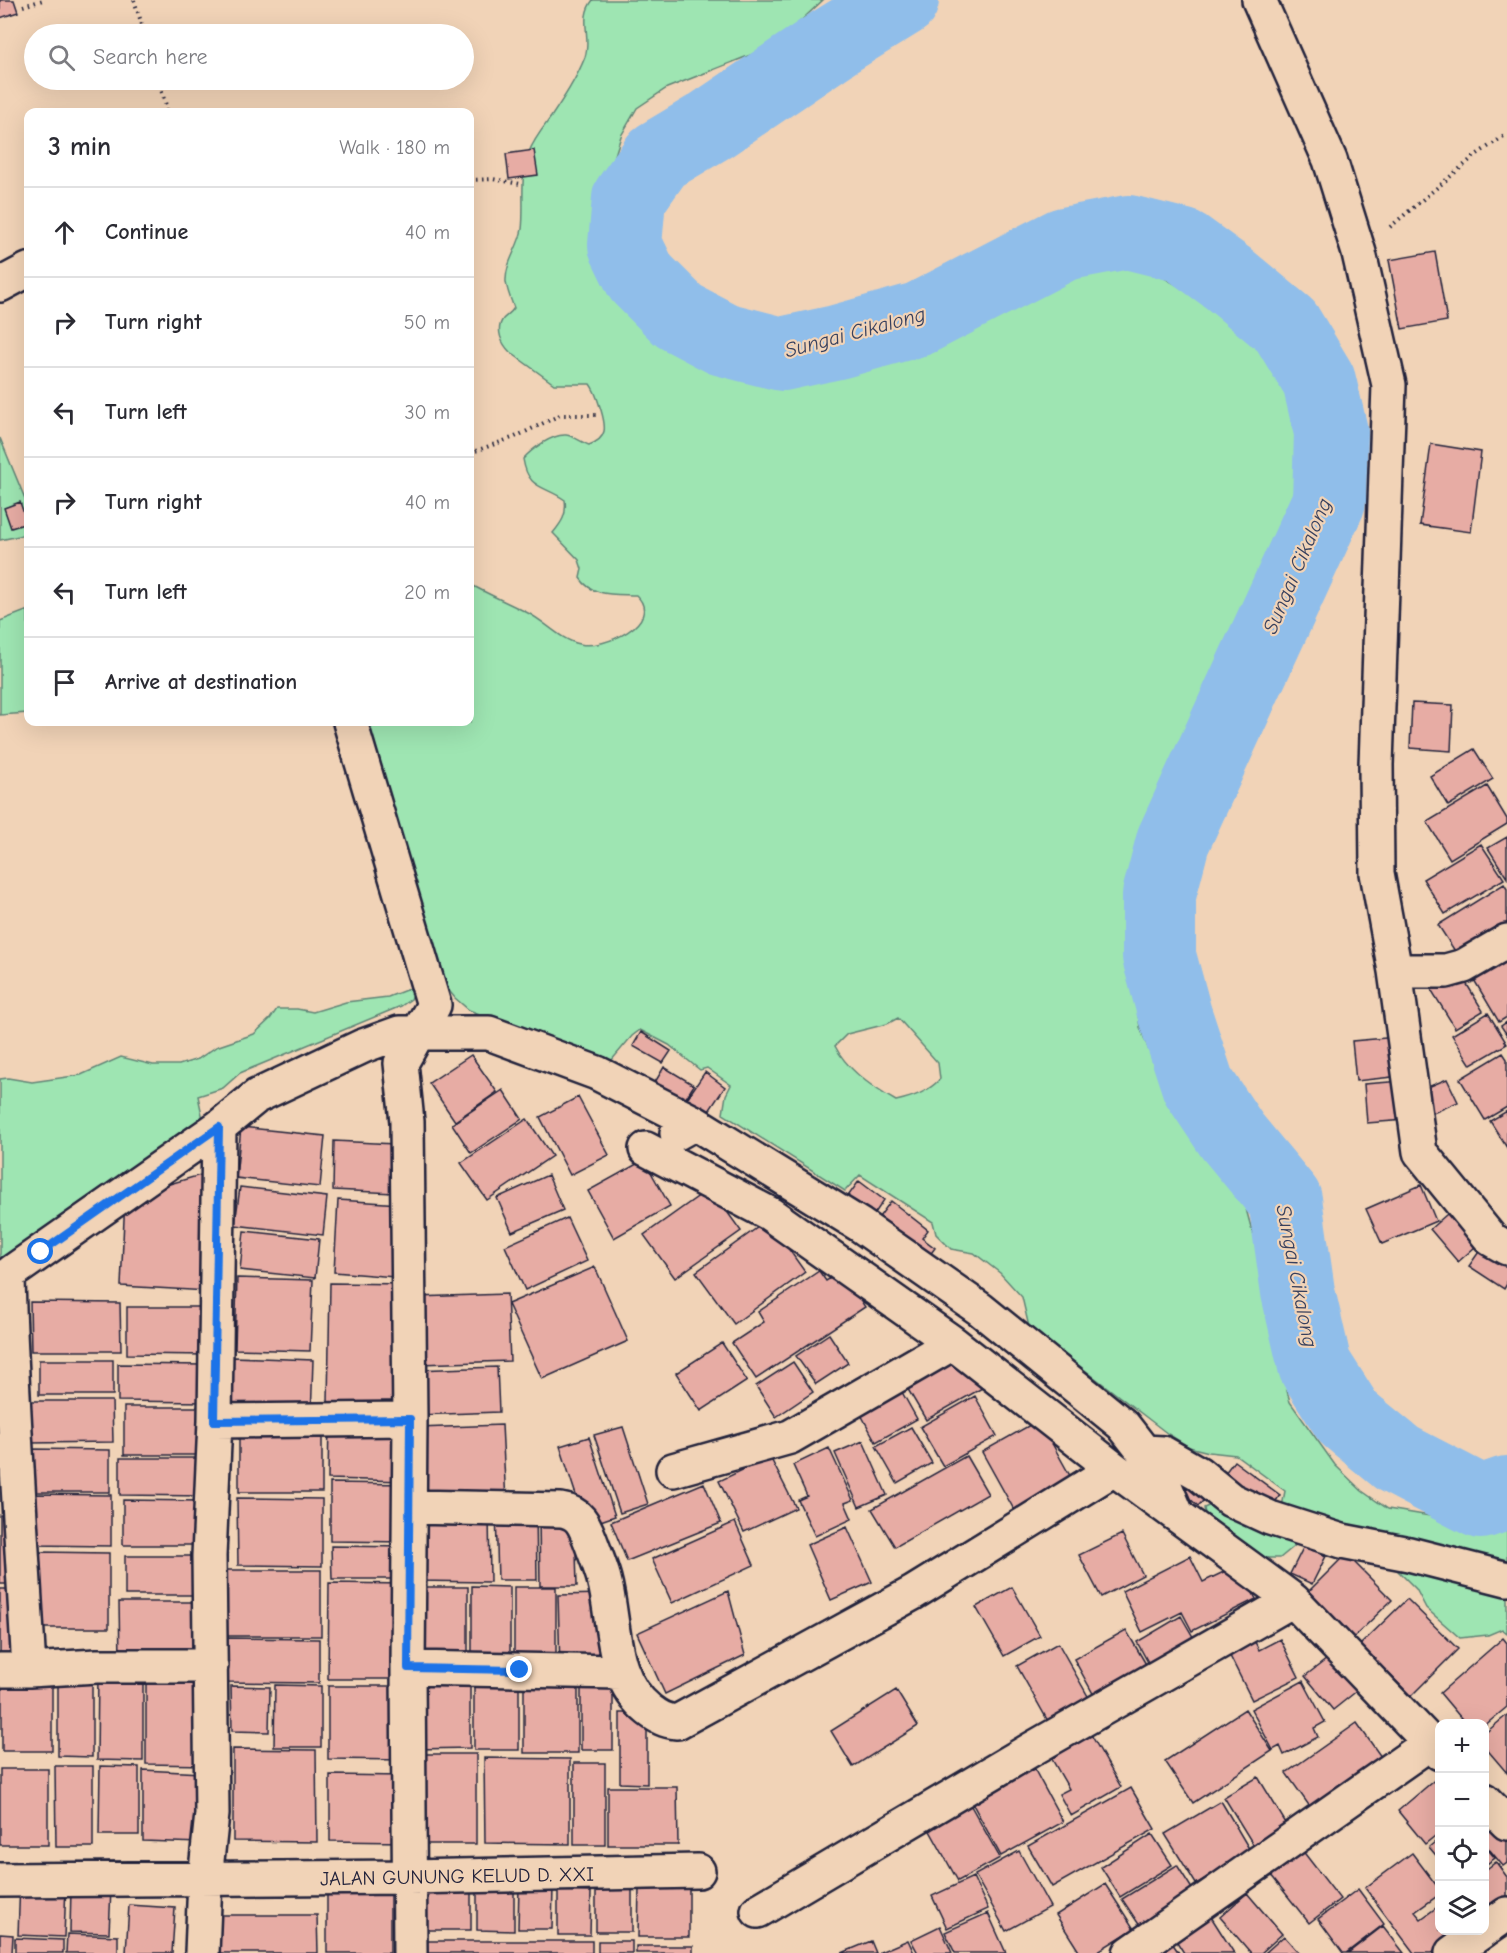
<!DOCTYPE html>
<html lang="en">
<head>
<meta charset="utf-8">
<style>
	:root { --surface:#fff; --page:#f7f7f7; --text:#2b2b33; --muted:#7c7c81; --line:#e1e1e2 }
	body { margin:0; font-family:"Comic Neue",sans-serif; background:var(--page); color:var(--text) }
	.controls { position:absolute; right:18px; bottom:18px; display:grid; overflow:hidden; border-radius:12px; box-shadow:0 6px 24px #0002 }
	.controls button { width:54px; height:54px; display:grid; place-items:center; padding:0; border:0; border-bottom:2px solid var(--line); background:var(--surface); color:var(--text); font:30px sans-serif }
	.stop { position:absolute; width:18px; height:18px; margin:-14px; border:4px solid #1a73e8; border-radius:50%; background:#fff }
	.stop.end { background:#1a73e8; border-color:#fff; box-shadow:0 2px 6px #0008 }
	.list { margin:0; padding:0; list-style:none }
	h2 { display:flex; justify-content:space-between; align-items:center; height:78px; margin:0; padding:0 24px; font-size:26px }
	h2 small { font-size:20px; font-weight:400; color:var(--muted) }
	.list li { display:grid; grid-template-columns:39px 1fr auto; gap:18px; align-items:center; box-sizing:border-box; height:90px; padding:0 24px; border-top:2px solid var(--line) }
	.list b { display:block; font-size:22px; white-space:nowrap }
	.list em { font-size:20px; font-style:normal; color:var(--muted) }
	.icon { flex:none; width:33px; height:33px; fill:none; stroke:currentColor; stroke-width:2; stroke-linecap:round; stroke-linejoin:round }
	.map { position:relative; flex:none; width:1507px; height:1953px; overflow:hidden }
	.search { position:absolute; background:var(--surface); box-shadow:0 6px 24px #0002; left:24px; top:24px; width:450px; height:66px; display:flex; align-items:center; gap:15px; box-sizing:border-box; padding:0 21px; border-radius:33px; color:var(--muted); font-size:22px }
	.panel { position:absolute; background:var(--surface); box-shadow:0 6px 24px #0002; left:24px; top:108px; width:450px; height:618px; border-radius:12px }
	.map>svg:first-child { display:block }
	.green { fill:#9ee5b2; stroke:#608476; stroke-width:1.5; fill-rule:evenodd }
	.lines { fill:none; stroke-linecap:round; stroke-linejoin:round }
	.river { stroke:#90beea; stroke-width:74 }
	.building { fill:#e7aca4; stroke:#22223b; stroke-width:1.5 }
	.minor-casing { stroke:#22223b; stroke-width:38 }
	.path { stroke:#22223b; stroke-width:4; stroke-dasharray:1.5 4.5; stroke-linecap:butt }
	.minor { stroke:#f1d3b7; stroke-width:33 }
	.route { stroke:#1a73e8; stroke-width:8 }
	.labels { text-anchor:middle; stroke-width:4.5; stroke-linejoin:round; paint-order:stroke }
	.street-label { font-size:20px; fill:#22223b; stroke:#f1d3b7 }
	.water-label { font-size:21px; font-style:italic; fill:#38415e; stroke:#f1d3b7 }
</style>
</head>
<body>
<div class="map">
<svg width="1507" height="1953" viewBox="0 0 1507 1953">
	<rect width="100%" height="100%" fill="#f1d3b7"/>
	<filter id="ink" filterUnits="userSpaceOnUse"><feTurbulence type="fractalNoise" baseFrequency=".0167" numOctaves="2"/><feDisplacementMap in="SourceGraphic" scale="12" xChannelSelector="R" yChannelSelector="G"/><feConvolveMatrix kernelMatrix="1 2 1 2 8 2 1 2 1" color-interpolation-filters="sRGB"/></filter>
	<g filter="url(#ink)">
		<!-- green -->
		<path class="green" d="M593,0H823L792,29L753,54L667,88L637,108L621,136L612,165L609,192L610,226L615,249L638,298L659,328L709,358L772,365L831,358L923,332L992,307L1085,258L1126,261L1157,274L1206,301L1259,346L1291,390L1311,438L1308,493L1296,539L1264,601L1258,628L1211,699L1171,777L1158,822L1129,884L1124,951L1134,989L1140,1027L1156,1069L1177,1106L1188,1120L1222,1151L1242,1194L1252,1231L1271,1264L1282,1301V1372L1290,1402L1335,1465L1362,1491L1388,1509L1448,1519L1481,1520L1507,1515V1633L1502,1629L1488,1635L1460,1638L1426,1608L1416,1589L1389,1562L1320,1525L1280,1558H1253L1207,1526L1204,1508L1215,1503L1282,1507L1285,1491L1236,1455L1209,1452L1189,1447L1168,1434L1029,1327L1022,1297L1000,1273L974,1253L951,1249L936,1234L933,1222L860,1175L845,1191L723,1114L726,1095L731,1085L707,1068L700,1070L669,1045L640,1030L632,1036L611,1061L599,1059L469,1010L455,998L442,982L362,722H470V584C489,595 509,603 528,613C546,622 560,640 580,644C603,650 665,622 636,595C615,594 592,597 580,578L582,569L579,560L553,533C562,522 567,515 565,500C544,485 528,490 523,459C532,449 552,434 566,435C574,436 581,442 589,445C608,438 606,427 601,410C598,401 596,392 590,384H554L510,352C502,344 495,330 503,319C507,315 511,313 514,308C511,300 507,290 506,282C505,263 519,247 522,229C525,205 519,174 529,152C534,139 543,128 551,117C563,99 577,78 585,57C592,37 578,18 593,0ZM898,1018L938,1063L940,1079C928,1092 913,1097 896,1101C873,1088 847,1070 835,1046L847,1034L887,1024Z
			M0,438L28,506V532L19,536L0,540Z
			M28,610V713L0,715V621Z
			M411,988H416L411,999L401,1006L240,1073L223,1088L198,1096L204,1124L6,1257L0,1337V1079L8,1078L32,1082L81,1075L121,1057L153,1065H179L198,1059L216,1047L254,1034L270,1019L277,1009H297L313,1012L346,1002L388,997Z"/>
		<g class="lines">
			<!-- river -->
			<path class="river" d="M902,0L834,42L710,126L658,157L629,198L625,245L641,278L679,316L723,339L782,354L837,342L919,319L1064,244L1128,232L1184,246L1228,278L1286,326L1319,381L1331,432L1329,501L1173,841L1159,895V956L1175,1015L1198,1085L1232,1136L1285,1200L1298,1292L1315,1366L1348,1418L1398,1459L1481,1502L1507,1493"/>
		</g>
		<!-- building -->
		<path class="building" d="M0,0H14L18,12L0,18Z
			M534,150L538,175L509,179L506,154Z
			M1435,252L1447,321L1402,329L1389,260Z
			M1431,444L1481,452L1471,532L1420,525Z
			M20,502L27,523L11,528L4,508Z
			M1412,703L1453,705L1451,751L1410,748Z
			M1474,749L1493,779L1448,806L1430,776Z
			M1487,786L1507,819V824L1450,859L1427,822Z
			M1507,837V878L1488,848Z
			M1481,844L1504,879L1445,914L1423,879Z
			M1504,884L1507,889V938L1464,965L1438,925Z
			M1507,944V1017L1499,1022L1467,968Z
			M1457,968L1483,1011L1455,1028L1429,986Z
			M1488,1013L1507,1044L1471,1065L1452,1035Z
			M1507,1022V1035L1501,1026Z
			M641,1032L671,1051L663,1063L633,1046Z
			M1397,1037L1401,1076L1356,1081L1352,1041Z
			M1503,1053L1507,1059V1107L1485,1120L1460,1079Z
			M471,1055L497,1092L455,1121L429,1083Z
			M664,1067L694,1085L684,1101L654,1084Z
			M705,1072L725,1087L707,1114L686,1100Z
			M1447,1079L1458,1102L1431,1114L1421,1090Z
			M1403,1081L1406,1120L1367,1123L1364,1084Z
			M503,1090L522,1119L471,1153L452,1124Z
			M578,1097L609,1155L570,1175L540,1117Z
			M1507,1111V1148L1490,1121Z
			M527,1119L552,1156L487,1200L461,1163Z
			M241,1127L325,1136L320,1187L236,1178Z
			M334,1141L395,1144L394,1193L333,1190Z
			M644,1160L670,1206L614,1238L588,1191Z
			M214,1171L208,1291L121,1286L125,1197Z
			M548,1175L563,1210L512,1232L497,1198Z
			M859,1181L884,1200L869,1222L843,1203Z
			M1421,1185L1436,1221L1382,1244L1366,1209Z
			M240,1187L327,1197L323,1235L235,1225Z
			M710,1188L741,1231L675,1278L644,1235Z
			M338,1200L400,1204L395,1277L334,1272Z
			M891,1201L928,1230L922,1238L935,1248L923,1264L873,1225Z
			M1454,1208L1483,1240L1458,1262L1430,1229Z
			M567,1218L587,1261L525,1290L505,1246Z
			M768,1220L805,1272L734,1324L696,1272Z
			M244,1231L319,1239L315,1278L240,1270Z
			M1483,1246L1507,1262V1284L1504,1289L1469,1266Z
			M595,1267L628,1341L542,1379L508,1304Z
			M819,1271L826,1281L842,1271L865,1307L756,1379L732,1343L764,1322L758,1312Z
			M237,1278L313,1280L310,1351L235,1349Z
			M330,1283L406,1284L404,1405L328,1404Z
			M507,1294L510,1361L419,1364L416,1297Z
			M30,1302L120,1303L121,1351H31Z
			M127,1307H209V1355L127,1354Z
			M829,1334L848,1363L816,1384L796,1356Z
			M722,1343L747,1381L701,1411L676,1373Z
			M964,1353L984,1387L926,1420L906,1386Z
			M233,1357L313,1360L311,1418L232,1415Z
			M39,1360H113V1395H39Z
			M793,1362L813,1392L776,1417L756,1386Z
			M118,1364L205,1365L206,1402L118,1401Z
			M497,1367L499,1412L417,1415L415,1370Z
			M898,1385L917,1419L876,1442L858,1409Z
			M975,1396L997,1436L943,1466L920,1427Z
			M29,1401H112L113,1442L29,1443Z
			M124,1407H208V1455H124Z
			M1039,1420L1074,1483L1017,1515L982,1452Z
			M329,1422L407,1424L406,1481L328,1479Z
			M322,1424V1492H239V1425Z
			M502,1425L506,1502L420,1505L417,1428Z
			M623,1427L648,1504L620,1513L594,1435Z
			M911,1427L932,1463L897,1483L876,1446Z
			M589,1437L615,1516L586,1526L560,1446Z
			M863,1441L887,1495L859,1507L835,1453Z
			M829,1448L853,1500L845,1503L852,1519L815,1536L798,1500L807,1496L793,1465Z
			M28,1449L110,1450V1492H29Z
			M966,1456L988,1494L895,1547L872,1509Z
			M770,1457L796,1508L744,1532L719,1481Z
			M120,1458H208L207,1496L120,1495Z
			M1234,1461L1280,1495L1269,1512L1219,1481Z
			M1186,1474L1208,1496L1198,1506L1175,1485Z
			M330,1483L407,1484V1542L330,1541Z
			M704,1483L721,1523L627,1561L611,1522Z
			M31,1494L111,1495V1546L32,1545Z
			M237,1498L322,1499V1566L238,1565Z
			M123,1500L203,1501V1545H123Z
			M536,1510L537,1580H498L496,1511Z
			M416,1513L489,1514L490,1582L415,1581Z
			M0,1515H14L18,1584H0Z
			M575,1517L577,1586H540L539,1518Z
			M735,1522L754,1565L672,1603L652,1559Z
			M847,1527L872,1582L831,1600L807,1545Z
			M1122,1534L1143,1575L1101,1597L1079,1555Z
			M331,1546L408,1547V1579H332Z
			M1304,1546L1326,1556L1312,1584L1290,1574Z
			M39,1552L109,1553V1628H39Z
			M1346,1554L1392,1600L1352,1639L1307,1593Z
			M125,1556H203V1595H125Z
			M1190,1556L1203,1582L1238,1565L1256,1599L1192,1631L1182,1612L1142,1632L1122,1591Z
			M219,1570H321V1636H219Z
			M329,1583L407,1584L406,1679H328Z
			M472,1586L510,1587V1667L472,1666Z
			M412,1587H468V1664L412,1663Z
			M514,1587H556V1666H514Z
			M1012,1587L1040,1636L1004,1656L976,1607Z
			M0,1589H21V1658L0,1657Z
			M728,1591L745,1655L665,1694L637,1633Z
			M605,1594L607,1668L560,1669L558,1595Z
			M1407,1599L1458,1649L1411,1696L1360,1645Z
			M119,1602H194V1660L120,1659Z
			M1181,1616L1200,1649L1155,1675L1137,1642Z
			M1126,1630L1154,1678L1101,1708L1074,1659Z
			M1250,1632L1259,1650L1280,1639L1299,1677L1252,1700L1225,1646Z
			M226,1638L319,1639V1683L226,1682Z
			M1503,1638L1507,1643V1707L1484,1726V1724H1466L1440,1693Z
			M1058,1643L1094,1707L1053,1730L1017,1666Z
			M1331,1656L1358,1690L1333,1710L1305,1676Z
			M146,1671L206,1672V1765L146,1764Z
			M415,1671H470V1748L415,1749Z
			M98,1674H143V1761L97,1760Z
			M2,1675L52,1676V1751H2Z
			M474,1675H519V1750H474Z
			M58,1676L92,1677V1757L58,1756Z
			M581,1679H613V1750H581Z
			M524,1680H578V1753H524Z
			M1303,1681L1325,1722L1314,1728L1318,1737L1284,1755L1280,1746L1273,1750L1251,1709Z
			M275,1685L321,1686V1747H274Z
			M231,1686L270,1687L269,1732L232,1731Z
			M328,1686H405V1760L328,1759Z
			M896,1690L918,1726L853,1767L831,1731Z
			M1245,1709L1272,1751L1193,1803L1165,1761Z
			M620,1713H647V1784L620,1783Z
			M1507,1715V1773L1484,1746V1734Z
			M1357,1723L1384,1761L1313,1811L1286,1773Z
			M1085,1724L1121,1787L1071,1816L1059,1794L1069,1789L1045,1747Z
			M233,1749L316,1750L317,1842L233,1841Z
			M416,1754H476V1844H416Z
			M484,1758L570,1759V1844L485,1843Z
			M574,1763H605V1845H574Z
			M1031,1763L1063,1822L1001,1856L969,1797Z
			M55,1766H93V1847H56Z
			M100,1766L139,1767V1835H99Z
			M0,1769H48V1845H0Z
			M143,1770L201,1773V1843L143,1841Z
			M330,1775L403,1776V1842L330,1841Z
			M1258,1777L1292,1833L1259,1854L1224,1797Z
			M1438,1777L1440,1779V1832L1425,1844L1398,1811Z
			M608,1787H677L678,1845H608Z
			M1131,1788L1155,1829L1052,1887L1028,1846Z
			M966,1797L1000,1858L958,1881L924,1820Z
			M1221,1801L1251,1852L1196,1884L1165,1834Z
			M1484,1813L1507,1835V1863L1503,1866L1484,1843Z
			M1152,1834L1172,1865L1120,1897L1101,1867Z
			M1440,1838V1860L1429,1847Z
			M1295,1841L1340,1899L1309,1923L1263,1865Z
			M1484,1845L1495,1858L1484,1866Z
			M1019,1851L1050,1907L1006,1931L975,1875Z
			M1412,1853L1440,1890V1894L1415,1912L1421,1919L1440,1905V1930H1462L1432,1953H1414L1365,1888Z
			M1496,1862L1507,1877V1896L1484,1913V1871Z
			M1177,1865L1194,1892L1140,1926L1122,1899Z
			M973,1877L988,1909L947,1928L932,1896Z
			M20,1882L66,1884L64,1937L18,1935Z
			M419,1884H471V1930H420Z
			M1105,1884L1134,1929L1095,1953H1080L1056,1915Z
			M477,1886H514V1931L477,1930Z
			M519,1886H553L552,1929H518Z
			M596,1886H632V1932H596Z
			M639,1887L689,1888V1937H638Z
			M71,1888L111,1889L109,1933L70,1932Z
			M1358,1889L1384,1924L1346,1953H1343L1318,1919Z
			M327,1891H390V1953H327Z
			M558,1891L591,1892L590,1935H558Z
			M1247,1893L1282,1934L1261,1953H1251L1220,1917Z
			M129,1905L175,1908L172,1953H126Z
			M1206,1909L1234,1953H1184L1170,1931Z
			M988,1913L1006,1953H955L945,1932Z
			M215,1915H317L318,1953H215Z
			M940,1926L952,1953H918L911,1940Z
			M1383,1926L1404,1953H1348Z
			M0,1934L13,1935L12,1953H0Z
			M67,1934L118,1936V1953H66Z
			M1284,1936L1299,1953H1265Z
			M1168,1937L1179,1953H1142Z
			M15,1938L63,1940V1953H15Z
			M908,1940L914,1953H880V1952Z
			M421,1941H592V1953H421Z
			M598,1941H632V1953H598Z
			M871,1941L876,1953H842Z
			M636,1946H693V1953H636Z"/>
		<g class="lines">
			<defs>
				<path id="minor" d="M1259,0L1330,160L1359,253L1389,385L1376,765L1377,873L1395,971L1420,1152L1491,1239L1507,1248
					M0,285L28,270
					M350,722L434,1005L401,1063L407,1122L410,1419L408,1668L410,1953
					M1395,971H1446L1464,966L1507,941
					M677,1133L695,1123L860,1225L980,1309L1123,1425L1144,1452L1162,1479L1176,1512
					M646,1149L770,1214L953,1343L1114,1469L1293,1600L1440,1753
					M215,1421L410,1419
					M1144,1452L1163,1453L1198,1473L1231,1500L1270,1518L1342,1541L1409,1554L1507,1579
					M673,1470L790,1437L953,1343
					M410,1507L561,1510C582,1513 585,1527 592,1545C596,1556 601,1568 604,1579C616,1624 609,1678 649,1710C658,1717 665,1721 677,1722L913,1593L1114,1469
					M408,1668L620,1672
					M0,1670H29L97,1666H211
					M29,1670C22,1540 12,1410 8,1279L12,1272L219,1127L257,1096L363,1046L399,1033H489L597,1073L695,1123
					M1484,1800L1507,1823
					M0,1880L409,1877L698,1871
					M758,1911L1032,1749L1293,1600
					M1484,1930L1507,1914
					M202,1953L205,1879L212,1814L209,1556L215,1421L219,1127
					M1130,1953L1430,1743
					M1452,1953L1484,1930"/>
			</defs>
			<!-- minor casing -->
			<use href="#minor" class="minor-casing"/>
			<!-- path -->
			<path class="path" d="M134,0L145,34
				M23,6L43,0
				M158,80L168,112
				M470,180L493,179L520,184
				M1390,227L1476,155L1507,134
				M470,453L515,437L560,415H597"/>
			<!-- minor -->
			<use href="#minor" class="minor"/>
		</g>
	</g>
	<g class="lines" filter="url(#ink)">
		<!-- route -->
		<path class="route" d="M41,1252L219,1127L214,1421L410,1419L408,1668L520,1670"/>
	</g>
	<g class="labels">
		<!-- street labels -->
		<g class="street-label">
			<text transform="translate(457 1876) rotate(-1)" y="7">JALAN GUNUNG KELUD D. XXI</text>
		</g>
		<!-- water labels -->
		<g class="water-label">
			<text transform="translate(855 332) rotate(-15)" y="7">Sungai Cikalong</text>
			<text transform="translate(1297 566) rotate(-67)" y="7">Sungai Cikalong</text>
			<text transform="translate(1297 1276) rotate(79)" y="7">Sungai Cikalong</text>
		</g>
	</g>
</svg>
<div class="controls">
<button>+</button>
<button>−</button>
<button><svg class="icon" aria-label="locate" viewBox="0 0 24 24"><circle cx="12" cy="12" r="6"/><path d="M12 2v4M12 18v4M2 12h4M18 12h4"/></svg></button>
<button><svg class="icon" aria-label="layers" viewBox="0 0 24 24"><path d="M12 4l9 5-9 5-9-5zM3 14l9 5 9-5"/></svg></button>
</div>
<div class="stop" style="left:41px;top:1252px"></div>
<div class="stop end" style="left:520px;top:1670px"></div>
<div class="search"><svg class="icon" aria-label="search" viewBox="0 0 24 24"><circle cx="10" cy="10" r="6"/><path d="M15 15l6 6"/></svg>Search here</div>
<section class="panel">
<h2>3 min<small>Walk · 180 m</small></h2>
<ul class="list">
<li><svg class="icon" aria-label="ahead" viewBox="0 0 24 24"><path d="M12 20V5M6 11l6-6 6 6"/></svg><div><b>Continue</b></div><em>40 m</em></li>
<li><svg class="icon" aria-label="right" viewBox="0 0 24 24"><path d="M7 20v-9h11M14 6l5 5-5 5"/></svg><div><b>Turn right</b></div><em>50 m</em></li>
<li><svg class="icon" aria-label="left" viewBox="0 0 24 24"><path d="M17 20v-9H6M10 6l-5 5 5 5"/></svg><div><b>Turn left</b></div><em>30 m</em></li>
<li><svg class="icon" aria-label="right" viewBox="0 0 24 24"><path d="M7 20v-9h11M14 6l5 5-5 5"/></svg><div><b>Turn right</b></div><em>40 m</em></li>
<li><svg class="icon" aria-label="left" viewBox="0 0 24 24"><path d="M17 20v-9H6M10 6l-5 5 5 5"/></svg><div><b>Turn left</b></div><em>20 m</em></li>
<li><svg class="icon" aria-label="arrive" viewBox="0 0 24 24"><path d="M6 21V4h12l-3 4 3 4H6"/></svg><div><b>Arrive at destination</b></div></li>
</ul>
</section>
</div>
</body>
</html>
